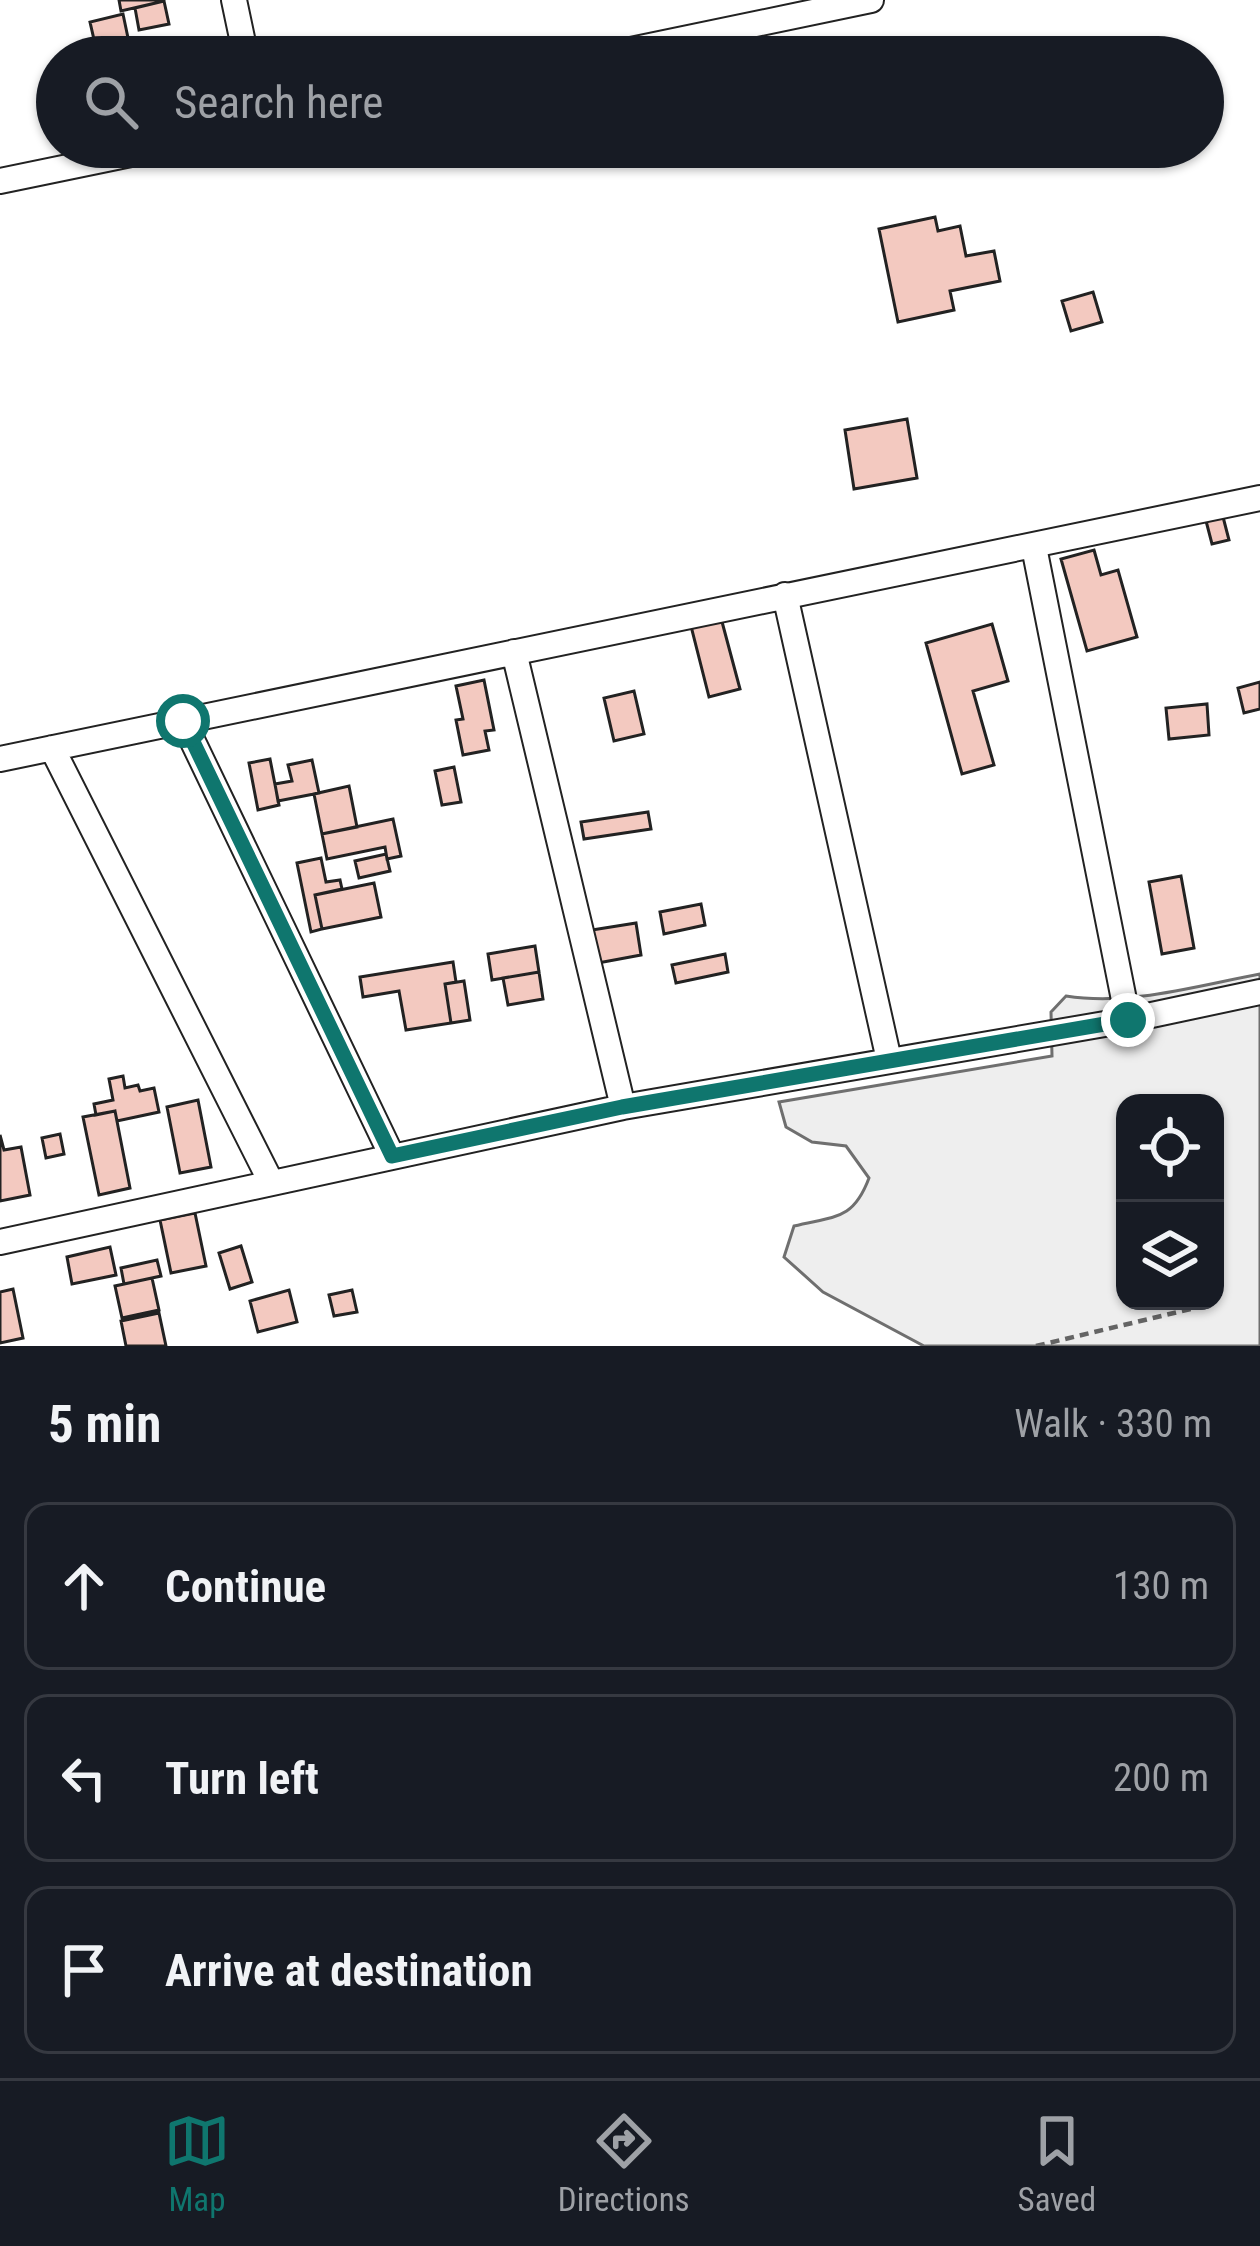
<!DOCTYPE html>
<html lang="en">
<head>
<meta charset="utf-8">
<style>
	:root { --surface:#171b24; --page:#20242c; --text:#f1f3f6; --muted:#9ea1a6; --line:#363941; --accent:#0f766e }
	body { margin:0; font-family:"Roboto Condensed",sans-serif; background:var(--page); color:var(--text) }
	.controls { position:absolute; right:36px; bottom:36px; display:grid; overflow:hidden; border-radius:24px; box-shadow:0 3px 9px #0004 }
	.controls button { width:108px; height:108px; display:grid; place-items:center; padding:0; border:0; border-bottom:3px solid var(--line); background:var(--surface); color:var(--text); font:60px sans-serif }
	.stop { position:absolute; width:36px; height:36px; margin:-27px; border:9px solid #0f766e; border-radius:50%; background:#fff }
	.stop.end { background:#0f766e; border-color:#fff; box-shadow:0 3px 12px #0008 }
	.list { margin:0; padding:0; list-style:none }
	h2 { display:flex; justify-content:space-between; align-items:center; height:156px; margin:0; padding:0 48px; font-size:51px }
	h2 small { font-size:39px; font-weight:400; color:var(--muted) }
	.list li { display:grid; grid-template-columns:78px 1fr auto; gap:36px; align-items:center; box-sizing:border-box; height:168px; margin:0 24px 24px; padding:0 24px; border:3px solid var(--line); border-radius:24px }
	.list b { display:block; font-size:45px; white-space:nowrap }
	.list em { font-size:39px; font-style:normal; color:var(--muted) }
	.icon { flex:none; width:66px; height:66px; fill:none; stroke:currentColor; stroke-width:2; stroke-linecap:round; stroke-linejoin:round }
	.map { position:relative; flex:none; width:1260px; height:1346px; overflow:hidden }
	.search { position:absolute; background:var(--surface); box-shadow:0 3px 9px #0004; left:36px; right:36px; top:36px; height:132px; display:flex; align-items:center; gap:30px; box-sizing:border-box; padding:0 42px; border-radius:66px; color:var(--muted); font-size:45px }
	.sheet { height:732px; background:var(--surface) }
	nav { display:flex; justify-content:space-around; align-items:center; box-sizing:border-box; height:168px; border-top:3px solid var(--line); background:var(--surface); font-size:33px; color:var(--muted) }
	nav a { display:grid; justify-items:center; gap:6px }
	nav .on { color:var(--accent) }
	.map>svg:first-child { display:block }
	.green { fill:#eee; stroke:#6f6f6f; stroke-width:3; fill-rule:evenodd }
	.building { fill:#f3c9c0; stroke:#222; stroke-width:3 }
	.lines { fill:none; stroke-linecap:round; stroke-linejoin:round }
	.street-casing { stroke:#222; stroke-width:28 }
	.path { stroke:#646464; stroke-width:4.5; stroke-dasharray:9 6; stroke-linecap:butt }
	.street { stroke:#fff; stroke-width:24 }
	.route { stroke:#0f766e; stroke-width:15 }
</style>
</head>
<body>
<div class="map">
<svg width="1260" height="1346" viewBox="0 0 1260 1346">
	<rect width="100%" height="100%" fill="#fff"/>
	<!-- green -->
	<path class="green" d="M1260,974V1346H924L823,1292L784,1257L794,1226C834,1216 853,1221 869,1178L846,1146L812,1142L786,1127L779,1102L1052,1056L1051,1012L1066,996C1130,1006 1196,986 1260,974ZM1125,1103H1215V1301H1125Z"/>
	<!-- building -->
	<path class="building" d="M119,0H164V1L121,11Z
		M164,1L169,24L139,30L135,8Z
		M123,14L132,57H98L90,22Z
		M815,147H855L816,155Z
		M935,217L938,231L960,226L966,256L994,251L1000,281L950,291L954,310L898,322L879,229Z
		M1093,292L1102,322L1071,331L1062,301Z
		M907,419L917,478L854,489L845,430Z
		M1222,513L1229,540L1212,544L1205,517Z
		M1094,550L1101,575L1118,570L1137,637L1087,651L1061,559Z
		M721,618L740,689L709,697L691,626Z
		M992,624L1008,681L973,691L994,765L962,774L926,643Z
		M484,680L494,730L485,731L489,750L463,755L456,720L463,719L456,686Z
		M1260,682V709L1244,713L1238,688Z
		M634,691L644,734L614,741L604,698Z
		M1207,704L1209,735L1169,739L1166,708Z
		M270,759L279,805L258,810L249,763Z
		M312,760L319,793L278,801L275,784L292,781L288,765Z
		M454,767L461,802L442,805L435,771Z
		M349,786L357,827L322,834L314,794Z
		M648,812L651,829L584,839L581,822Z
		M393,819L401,856L387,859L385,847L327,859L322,834Z
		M386,854L390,871L359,878L355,861Z
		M321,858L326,882L340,880L342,889L315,895L322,929L311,932L297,863Z
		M1181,876L1194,948L1162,954L1149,882Z
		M374,883L381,917L322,929L315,895Z
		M701,904L705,925L664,934L660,912Z
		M636,923L641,955L598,963L592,930Z
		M535,946L539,972L492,980L488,954Z
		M725,954L728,972L676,983L672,965Z
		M453,962L456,982L445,984L451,1023L406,1030L399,991L363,997L360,977Z
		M539,972L543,999L508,1005L503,978Z
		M464,981L470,1020L451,1023L445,984Z
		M123,1076L125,1088L138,1085L140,1091L154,1088L159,1112L117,1121L115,1111L96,1115L94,1104L113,1100L109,1079Z
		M198,1100L211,1167L180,1173L167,1107Z
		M115,1111L130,1188L99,1195L83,1117Z
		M60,1134L64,1154L46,1158L42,1138Z
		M0,1135L4,1150L21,1147L30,1195L0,1201Z
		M195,1213L206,1266L171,1273L160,1220Z
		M241,1246L252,1282L230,1289L219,1253Z
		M110,1247L116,1275L72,1284L67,1257Z
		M157,1260L161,1276L124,1284L121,1268Z
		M152,1278L159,1310L122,1318L115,1286Z
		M13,1289L23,1338L0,1343V1292Z
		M289,1290L297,1322L258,1332L250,1301Z
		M352,1290L357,1312L334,1316L329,1295Z
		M159,1313L166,1346H126L121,1321Z"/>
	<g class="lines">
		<defs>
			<path id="street" d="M234,0L246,57
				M597,57L871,0
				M0,181L165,147
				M1034,547L1128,1020
				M785,595L889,1060
				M514,652L623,1107
				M183,721L392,1156
				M52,748L271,1182
				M0,759L1260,498
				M0,1242L623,1107L1128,1020L1260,992"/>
		</defs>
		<!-- street casing -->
		<use href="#street" class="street-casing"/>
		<!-- path -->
		<path class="path" d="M1036,1346L1203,1306"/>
		<!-- street -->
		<use href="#street" class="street"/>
	</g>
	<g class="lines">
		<!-- route -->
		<path class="route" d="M183,721L392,1156L622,1107L1128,1020"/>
	</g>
</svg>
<div class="controls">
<button><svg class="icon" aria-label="locate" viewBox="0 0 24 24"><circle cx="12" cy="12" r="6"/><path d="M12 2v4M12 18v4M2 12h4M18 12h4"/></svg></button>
<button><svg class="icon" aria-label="layers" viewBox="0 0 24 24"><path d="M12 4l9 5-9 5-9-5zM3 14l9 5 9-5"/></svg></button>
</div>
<div class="stop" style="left:183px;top:721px"></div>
<div class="stop end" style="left:1128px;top:1020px"></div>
<div class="search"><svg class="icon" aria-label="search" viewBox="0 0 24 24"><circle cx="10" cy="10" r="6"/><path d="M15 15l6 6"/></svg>Search here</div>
</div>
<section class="sheet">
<h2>5 min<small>Walk · 330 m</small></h2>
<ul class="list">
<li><svg class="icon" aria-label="ahead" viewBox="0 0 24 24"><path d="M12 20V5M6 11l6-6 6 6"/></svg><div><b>Continue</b></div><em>130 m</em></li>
<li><svg class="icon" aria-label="left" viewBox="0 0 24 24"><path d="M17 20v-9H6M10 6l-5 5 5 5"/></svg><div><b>Turn left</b></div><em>200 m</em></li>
<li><svg class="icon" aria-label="arrive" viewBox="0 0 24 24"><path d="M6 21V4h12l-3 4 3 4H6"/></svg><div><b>Arrive at destination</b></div></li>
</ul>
</section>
<nav>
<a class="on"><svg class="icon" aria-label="map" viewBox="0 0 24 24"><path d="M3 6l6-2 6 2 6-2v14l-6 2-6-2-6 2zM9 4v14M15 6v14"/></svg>Map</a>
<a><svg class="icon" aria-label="directions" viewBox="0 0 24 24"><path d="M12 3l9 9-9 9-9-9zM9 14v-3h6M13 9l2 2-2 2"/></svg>Directions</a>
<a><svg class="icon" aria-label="saved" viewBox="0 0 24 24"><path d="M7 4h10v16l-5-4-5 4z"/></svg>Saved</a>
</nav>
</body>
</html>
